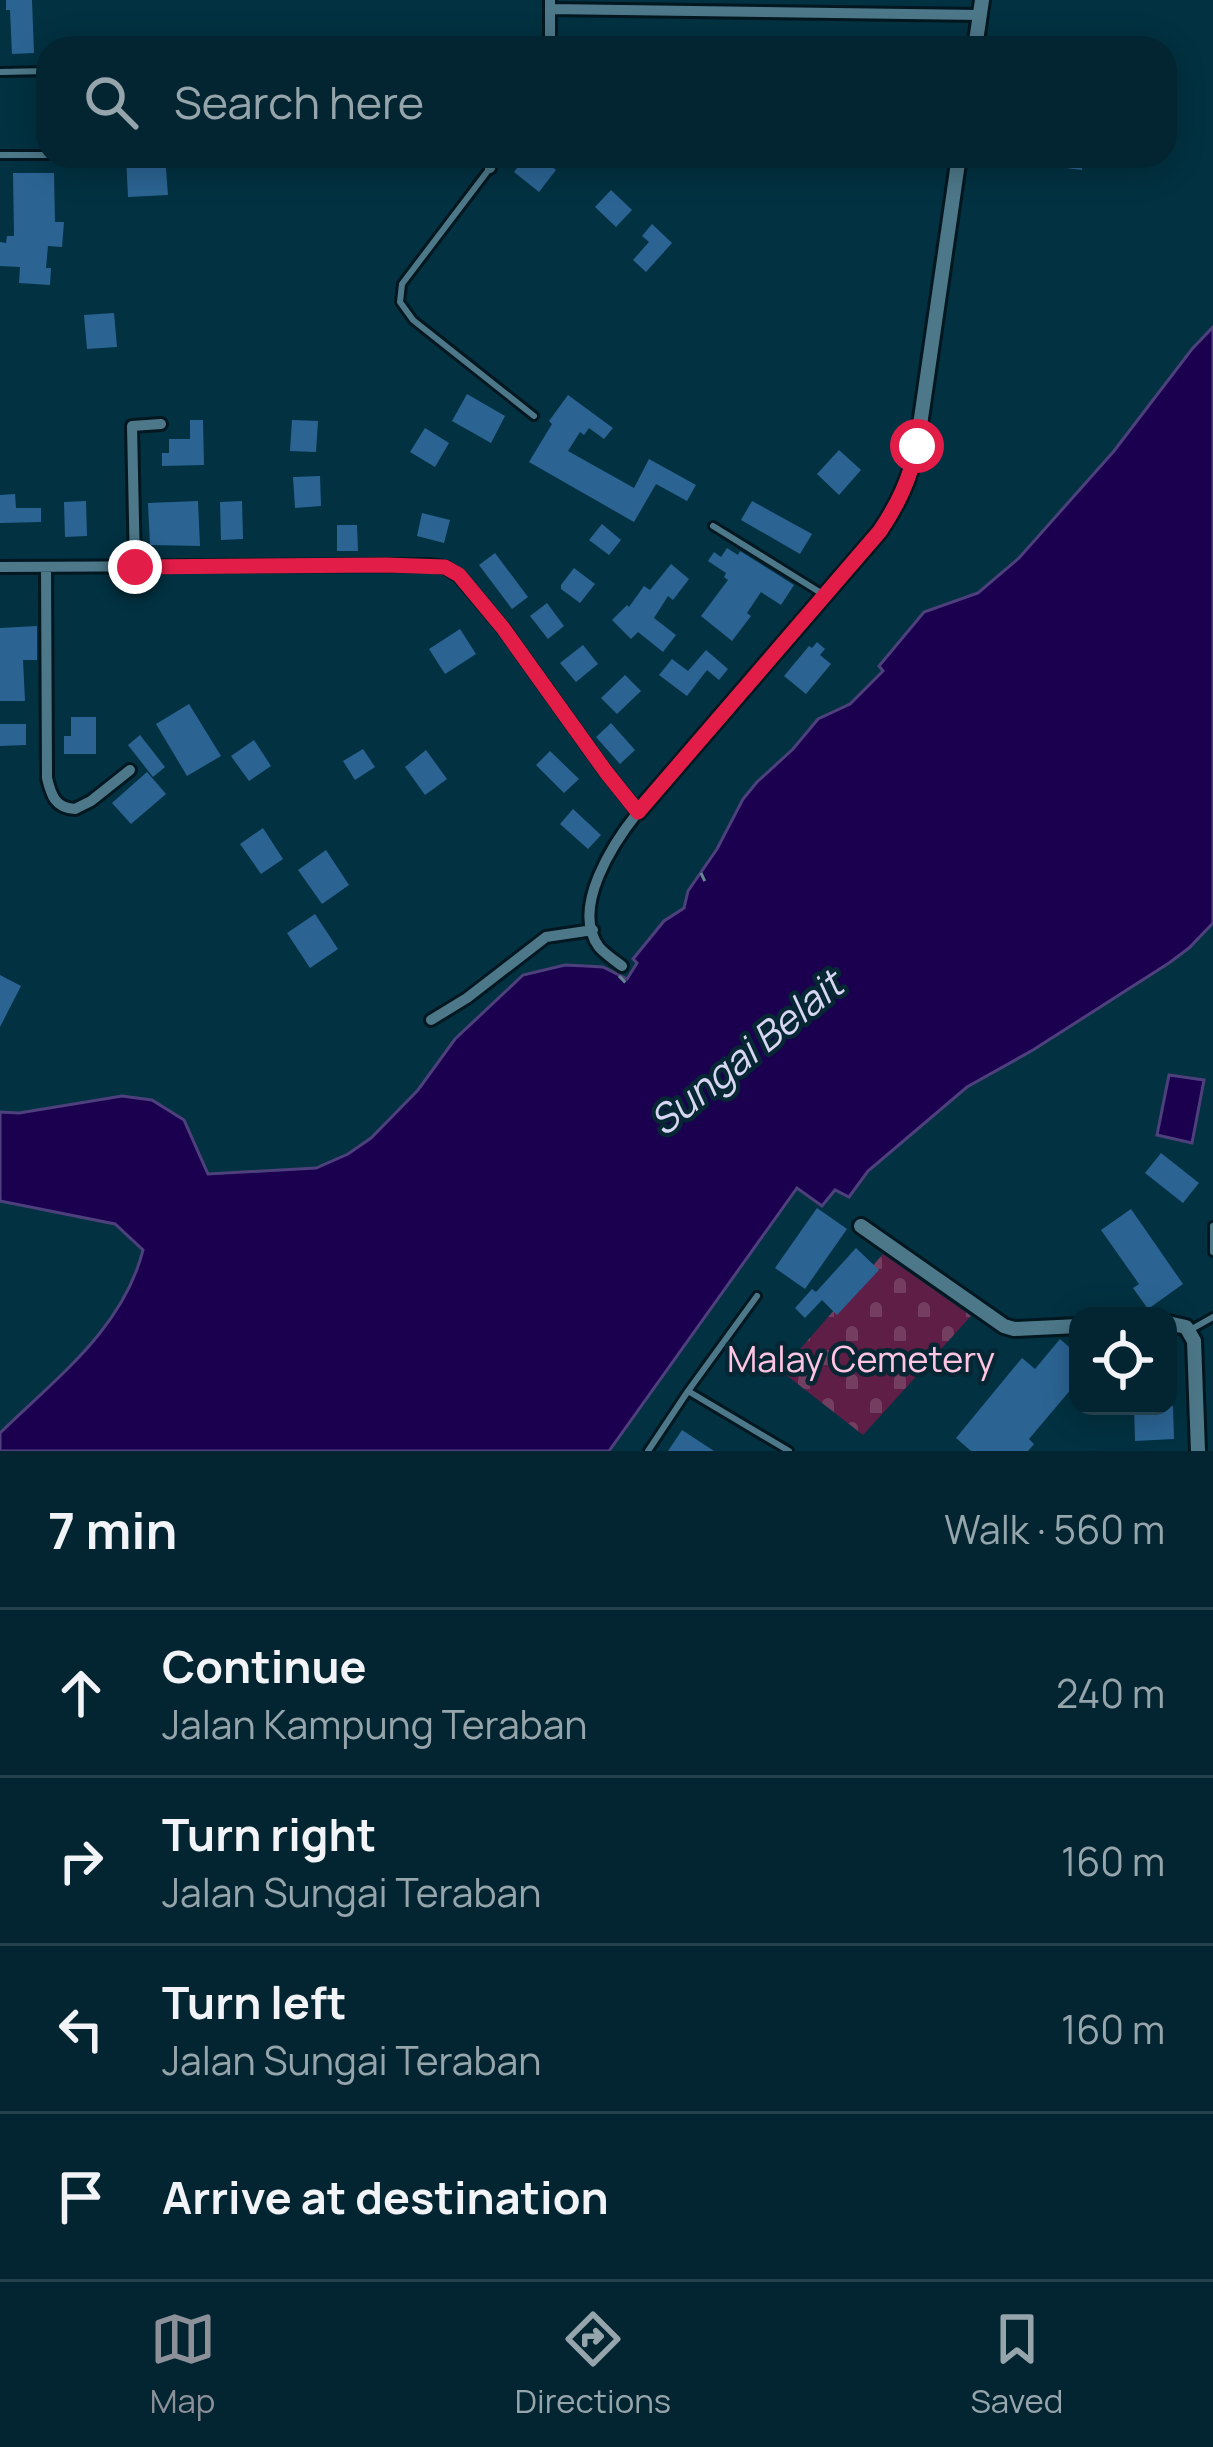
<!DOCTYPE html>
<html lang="en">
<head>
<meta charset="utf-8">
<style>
	:root { --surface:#022531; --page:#0c2d39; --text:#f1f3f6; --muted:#96a5ab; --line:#23424d; --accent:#8c9099 }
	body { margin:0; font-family:Manrope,sans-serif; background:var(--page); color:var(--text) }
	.controls { position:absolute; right:36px; bottom:36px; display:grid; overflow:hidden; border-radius:24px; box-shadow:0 6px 30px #0003 }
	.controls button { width:108px; height:108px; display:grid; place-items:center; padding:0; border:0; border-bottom:3px solid var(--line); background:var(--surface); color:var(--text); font:60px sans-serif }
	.stop { position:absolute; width:36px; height:36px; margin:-27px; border:9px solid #e11d48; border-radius:50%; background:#fff }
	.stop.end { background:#e11d48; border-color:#fff; box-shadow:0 3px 12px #0008 }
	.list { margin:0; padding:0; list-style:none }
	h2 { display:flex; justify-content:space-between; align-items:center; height:156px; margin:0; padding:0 48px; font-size:51px }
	h2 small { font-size:39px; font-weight:400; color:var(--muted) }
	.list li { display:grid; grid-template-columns:78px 1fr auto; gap:36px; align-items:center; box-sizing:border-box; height:168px; padding:0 48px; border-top:3px solid var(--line) }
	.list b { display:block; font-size:45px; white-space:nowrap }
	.list p { margin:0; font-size:39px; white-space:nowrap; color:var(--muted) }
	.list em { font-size:39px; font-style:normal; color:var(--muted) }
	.icon { flex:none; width:66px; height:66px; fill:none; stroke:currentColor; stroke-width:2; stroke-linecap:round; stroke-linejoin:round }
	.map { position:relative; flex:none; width:1213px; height:1451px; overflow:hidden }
	.search { position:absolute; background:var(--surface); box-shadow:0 6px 30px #0003; left:36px; right:36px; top:36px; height:132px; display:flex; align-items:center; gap:30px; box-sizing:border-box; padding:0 42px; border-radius:36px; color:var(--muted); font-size:45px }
	.sheet { height:828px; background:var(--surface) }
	nav { display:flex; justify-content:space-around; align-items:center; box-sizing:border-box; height:168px; border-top:3px solid var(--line); background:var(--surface); font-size:33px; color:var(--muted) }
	nav a { display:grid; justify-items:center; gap:6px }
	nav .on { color:var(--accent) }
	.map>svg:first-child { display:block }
	.cemetery { fill:url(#cemetery-stones) }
	.water { fill:#1b0050; stroke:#4d407c; stroke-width:3 }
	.building { fill:#2b6493 }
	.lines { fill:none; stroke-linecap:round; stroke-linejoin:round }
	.service-casing { stroke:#02171f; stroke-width:12 }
	.minor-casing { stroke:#02171f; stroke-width:16 }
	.tertiary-casing { stroke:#02171f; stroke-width:20 }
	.path { stroke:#648693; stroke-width:3; stroke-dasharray:9 9; stroke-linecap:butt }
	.service { stroke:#4d7889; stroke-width:6 }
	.minor { stroke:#4d7889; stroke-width:10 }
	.tertiary { stroke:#4d7889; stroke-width:14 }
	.route { stroke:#e11d48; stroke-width:15 }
	.labels { text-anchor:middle; stroke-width:9; stroke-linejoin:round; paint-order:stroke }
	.park-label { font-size:36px; fill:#fec4e2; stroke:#052632 }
	.water-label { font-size:39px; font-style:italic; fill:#d7d6f2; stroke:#052632 }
</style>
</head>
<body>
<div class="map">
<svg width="1213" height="1451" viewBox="0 0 1213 1451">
	<defs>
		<pattern id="cemetery-stones" width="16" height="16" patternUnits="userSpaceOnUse" patternTransform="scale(3)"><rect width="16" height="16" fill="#5f1e45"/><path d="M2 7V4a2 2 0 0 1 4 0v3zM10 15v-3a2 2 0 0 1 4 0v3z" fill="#743e60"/></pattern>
	</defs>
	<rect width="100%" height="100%" fill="#023141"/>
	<!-- cemetery -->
	<path class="cemetery" d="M883,1254L971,1316L863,1435L781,1371Z"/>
	<!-- water -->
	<path class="water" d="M1213,327V923L1189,948L1169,963L1033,1050L967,1087L868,1171L849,1197L835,1190L822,1206L797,1188L609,1451H0V1433C56,1378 123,1329 143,1250L115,1224L0,1201V1112L19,1113L122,1096L152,1100L184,1120L208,1174L316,1168L348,1154L371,1138L418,1090L455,1039L523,975L565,965L586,966L603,967L627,979L637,963L633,959L664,921L684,908L688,891L717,849L743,799L757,782L793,749L818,719L850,704L883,671L879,666L924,612L978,593L1019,558L1114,451L1192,349Z
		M1169,1075L1204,1080L1192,1143L1157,1135Z"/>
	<!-- building -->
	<path class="building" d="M6,0H32L34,53L12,54L10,10H6Z
		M126,156H165L168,195L128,197Z
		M526,156H539L556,170L539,192L514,172Z
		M1026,156H1083L1082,170L1026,163Z
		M13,173H54L55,222H64L62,247L48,246L46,268H51L50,285L19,283L20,267L0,266V242L6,243L7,236H14Z
		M611,190L632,210L616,227L595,207Z
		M652,224L672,243L646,272L633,260L649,242L642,236Z
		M114,313L117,347L87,349L84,315Z
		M467,394L505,416L491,443L452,421Z
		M568,395L613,428L604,439L589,428L584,435L580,432L568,451L634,488L649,459L696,485L687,501L656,484L634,522L529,462L552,424L549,421Z
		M190,420H203L204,465L162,466V453H169V439H190Z
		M292,420L318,421L316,452L290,451Z
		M425,428L449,443L435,467L410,452Z
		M839,450L861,470L839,495L817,474Z
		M320,476L321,506L295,508L293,477Z
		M15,494L16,508H41V522L0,523V495Z
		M86,501L87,536L65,537L64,502Z
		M198,501L200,546L150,545L148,503Z
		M242,501L243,539L221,540L220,502Z
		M752,501L812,534L800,554L741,520Z
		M422,513L450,520L444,543L417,536Z
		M602,524L621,540L609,555L589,540Z
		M337,525H357L358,551H337Z
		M727,548L738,555L740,551L794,585L781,605L761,592L747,613L751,616L732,641L701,616L728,580L724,577L726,573L708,561L714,552L721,557Z
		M495,553L528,597L512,609L479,565Z
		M671,564L689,579L673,600L668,596L654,618L676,635L663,652L638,632L631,639L612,620L627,605L629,607L644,586L650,590Z
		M574,568L595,584L580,603L561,589V585Z
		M547,603L564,626L548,639L530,616Z
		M37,626V660H23L25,701H0V628Z
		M460,629L476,654L445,674L429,649Z
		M817,642L825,649L820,655L831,664L806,694L784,676L809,646L812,648Z
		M583,645L598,664L576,682L560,663Z
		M706,650L728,669L719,680L707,670L687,696L659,675L672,659L688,671Z
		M625,675L641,691L617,714L601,698Z
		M189,704L221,756L187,776L156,724Z
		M71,717H96V754H64V736H71Z
		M611,723L635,750L620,764L596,737Z
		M0,724H26V745L0,746Z
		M140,735L165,767L153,777L128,745Z
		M254,740L271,766L249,781L231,756Z
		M363,749L375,767L355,780L343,761Z
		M426,750L447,779L425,795L405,767Z
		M550,751L579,779L564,793L536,765Z
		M147,772L166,794L131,824L112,803Z
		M573,809L601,835L588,849L560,824Z
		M263,828L283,859L261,874L240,844Z
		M326,850L349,885L322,904L298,870Z
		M315,914L338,949L310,968L287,933Z
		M0,975L21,986L0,1027Z
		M1161,1153L1199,1183L1183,1203L1145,1173Z
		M817,1208L847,1229L805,1289L775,1268Z
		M1131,1209L1183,1284L1148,1309L1133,1288L1139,1284L1101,1230Z
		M856,1248L879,1270L837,1315L822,1300L805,1318L795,1308L812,1289L816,1292Z
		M1060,1339L1078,1355V1381L1029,1439L1034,1444L1028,1451H971L956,1438L1022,1358L1035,1369Z
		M1134,1406H1173L1174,1439L1135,1441Z
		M682,1430L714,1451H668Z"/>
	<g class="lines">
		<defs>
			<path id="service" d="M0,72L48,71
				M0,155H48
				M490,168L402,284L400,302L413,320L534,416
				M713,526L821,593
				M1213,1226V1252
				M1190,1330L1213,1317
				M688,1391L757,1296
				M648,1451L688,1391L789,1451"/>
			<path id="minor" d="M550,0V48
				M550,9L980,15
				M490,168L493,156
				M0,567L429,565L445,567L459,576L503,628L606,772L638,812C614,842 570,908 599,947C605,954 614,960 622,966
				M46,567L47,778C51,795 55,808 75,809L91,801L130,770
				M135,567L132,426L161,424
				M431,1020L467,998L546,937L593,930"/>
			<path id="tertiary" d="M975,48L982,0
				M638,812L880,531C898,504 910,479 917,446L959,156
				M861,1226L1004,1326L1014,1329L1078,1326
				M1168,1323L1186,1327L1194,1341L1198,1451"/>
		</defs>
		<!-- service casing -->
		<use href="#service" class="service-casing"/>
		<!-- minor casing -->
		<use href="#minor" class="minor-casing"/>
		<!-- tertiary casing -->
		<use href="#tertiary" class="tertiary-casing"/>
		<!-- path -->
		<path class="path" d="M701,873L707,886
			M619,976L630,987"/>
		<!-- service -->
		<use href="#service" class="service"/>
		<!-- minor -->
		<use href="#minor" class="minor"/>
		<!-- tertiary -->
		<use href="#tertiary" class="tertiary"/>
	</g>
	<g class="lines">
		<!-- route -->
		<path class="route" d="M135,567L386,565L445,567L459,575L503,628L606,772L638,812L880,531C898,504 910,479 917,446"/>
	</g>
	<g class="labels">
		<!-- park labels -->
		<g class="park-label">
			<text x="861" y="1372">Malay Cemetery</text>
		</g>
		<!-- water labels -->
		<g class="water-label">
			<text transform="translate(746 1053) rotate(-39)" y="14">Sungai Belait</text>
		</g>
	</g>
</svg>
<div class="controls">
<button><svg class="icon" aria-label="locate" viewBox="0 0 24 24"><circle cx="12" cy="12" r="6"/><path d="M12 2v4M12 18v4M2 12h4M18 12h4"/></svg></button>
</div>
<div class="stop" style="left:917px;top:446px"></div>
<div class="stop end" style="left:135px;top:567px"></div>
<div class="search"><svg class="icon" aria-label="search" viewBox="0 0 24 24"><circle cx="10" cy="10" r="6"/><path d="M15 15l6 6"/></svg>Search here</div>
</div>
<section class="sheet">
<h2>7 min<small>Walk · 560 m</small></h2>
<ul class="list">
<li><svg class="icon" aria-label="ahead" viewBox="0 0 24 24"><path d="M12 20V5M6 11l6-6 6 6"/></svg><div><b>Continue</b><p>Jalan Kampung Teraban</p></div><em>240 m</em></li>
<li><svg class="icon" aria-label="right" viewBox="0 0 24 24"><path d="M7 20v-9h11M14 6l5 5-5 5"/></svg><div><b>Turn right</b><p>Jalan Sungai Teraban</p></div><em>160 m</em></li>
<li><svg class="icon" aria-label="left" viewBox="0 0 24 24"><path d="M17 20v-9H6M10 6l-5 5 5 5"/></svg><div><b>Turn left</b><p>Jalan Sungai Teraban</p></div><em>160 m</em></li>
<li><svg class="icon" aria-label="arrive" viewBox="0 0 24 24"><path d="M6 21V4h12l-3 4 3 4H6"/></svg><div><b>Arrive at destination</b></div></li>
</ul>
</section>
<nav>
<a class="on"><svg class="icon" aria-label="map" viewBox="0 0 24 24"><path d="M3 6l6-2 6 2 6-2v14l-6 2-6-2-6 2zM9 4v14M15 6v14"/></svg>Map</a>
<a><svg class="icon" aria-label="directions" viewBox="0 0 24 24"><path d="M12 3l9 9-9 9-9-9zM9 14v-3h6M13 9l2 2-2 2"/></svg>Directions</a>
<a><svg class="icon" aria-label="saved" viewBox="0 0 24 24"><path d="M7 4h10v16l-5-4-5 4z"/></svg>Saved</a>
</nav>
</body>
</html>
